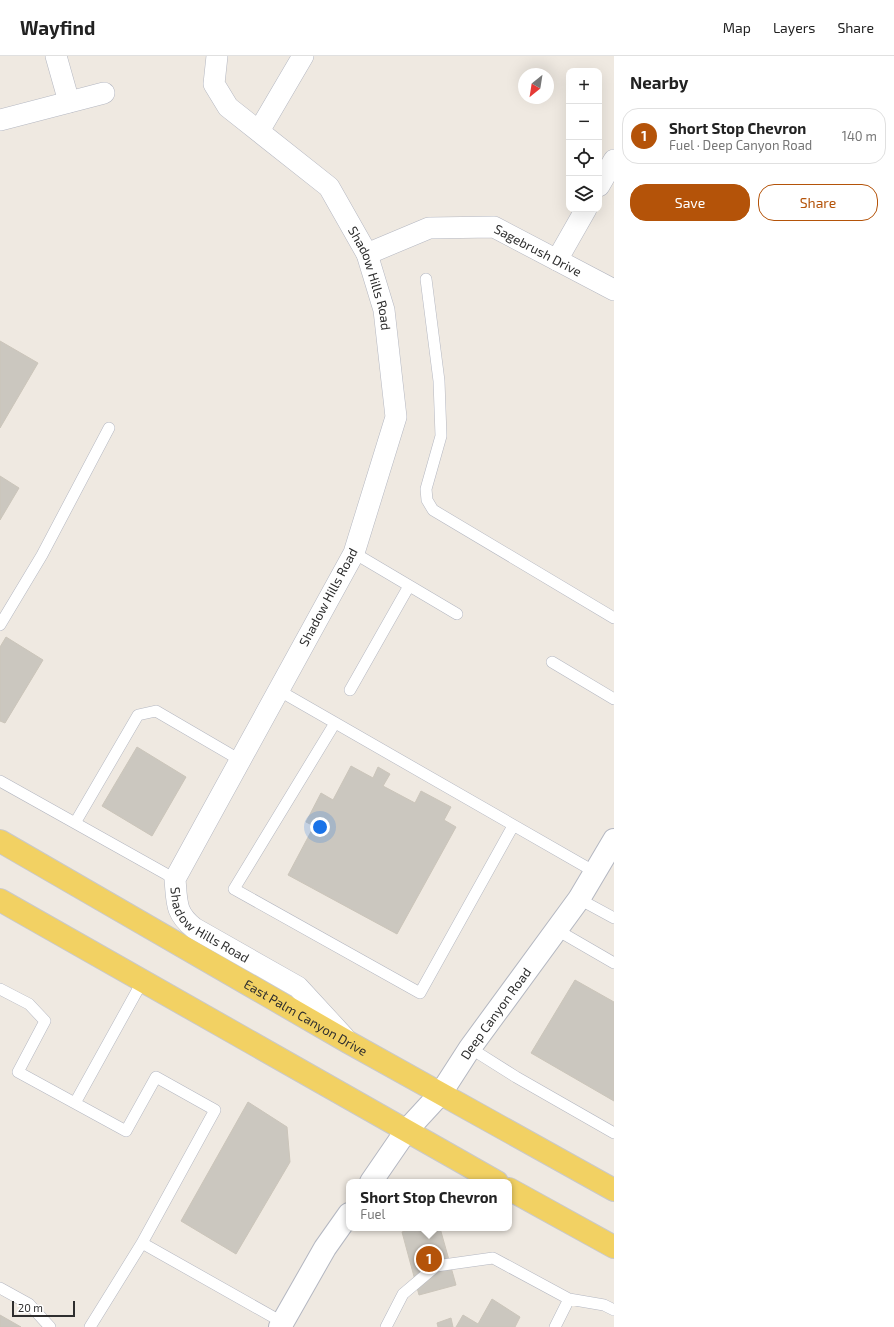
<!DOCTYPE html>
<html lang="en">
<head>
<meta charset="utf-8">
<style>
	:root { --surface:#fff; --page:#f6f6f6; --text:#222; --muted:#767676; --line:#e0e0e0; --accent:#b45309 }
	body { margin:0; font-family:"Exo 2",sans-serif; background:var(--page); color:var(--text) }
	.controls { position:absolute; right:12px; top:12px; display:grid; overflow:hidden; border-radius:8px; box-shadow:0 4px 16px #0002 }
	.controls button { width:36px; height:36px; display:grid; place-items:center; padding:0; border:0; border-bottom:1px solid var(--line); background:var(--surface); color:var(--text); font:20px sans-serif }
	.compass { position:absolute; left:518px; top:12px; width:36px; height:36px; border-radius:50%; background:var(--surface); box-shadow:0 4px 16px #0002; rotate:210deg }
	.scale { position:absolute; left:12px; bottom:10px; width:63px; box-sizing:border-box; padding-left:4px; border:2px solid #2e2e2e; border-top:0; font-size:11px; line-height:14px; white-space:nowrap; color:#2e2e2e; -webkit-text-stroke:3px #fff; paint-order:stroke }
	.you { position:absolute; left:320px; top:771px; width:14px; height:14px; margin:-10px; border:3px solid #fff; border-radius:50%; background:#1a73e8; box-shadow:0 0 0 6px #1a73e833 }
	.badge { display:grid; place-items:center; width:26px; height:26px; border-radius:50%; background:var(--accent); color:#fff; font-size:13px; font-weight:700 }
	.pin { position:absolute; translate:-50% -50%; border:2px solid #fff; box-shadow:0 1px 4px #0006 }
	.popup { position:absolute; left:346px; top:1123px; width:166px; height:52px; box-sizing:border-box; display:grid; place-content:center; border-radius:8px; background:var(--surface); filter:drop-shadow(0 1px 3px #0005); font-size:13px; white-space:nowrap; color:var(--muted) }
	.popup b { font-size:15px; color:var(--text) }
	.popup::after { content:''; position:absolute; left:50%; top:100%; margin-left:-8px; border:8px solid transparent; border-top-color:var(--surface) }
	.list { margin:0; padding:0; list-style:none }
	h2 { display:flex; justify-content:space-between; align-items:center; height:52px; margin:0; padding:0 16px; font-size:17px }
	h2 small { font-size:13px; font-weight:400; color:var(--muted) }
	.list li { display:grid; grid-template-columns:26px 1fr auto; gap:12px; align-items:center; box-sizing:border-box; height:56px; margin:0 8px 8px; padding:0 8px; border:1px solid var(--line); border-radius:16px }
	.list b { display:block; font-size:15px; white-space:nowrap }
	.list p { margin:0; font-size:13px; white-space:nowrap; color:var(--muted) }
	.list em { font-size:13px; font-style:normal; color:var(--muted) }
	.actions { display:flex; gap:8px; padding:12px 16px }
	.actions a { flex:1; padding:9px 0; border:1px solid var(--accent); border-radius:16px; text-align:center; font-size:14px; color:var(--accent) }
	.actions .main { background:var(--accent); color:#fff }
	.icon { flex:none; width:22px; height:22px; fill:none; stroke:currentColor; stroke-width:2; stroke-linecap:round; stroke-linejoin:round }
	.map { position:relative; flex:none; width:614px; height:1271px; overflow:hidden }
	header { display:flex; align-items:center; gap:24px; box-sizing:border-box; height:56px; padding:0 20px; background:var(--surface); border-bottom:1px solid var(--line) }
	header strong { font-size:19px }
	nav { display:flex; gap:22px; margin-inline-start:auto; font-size:14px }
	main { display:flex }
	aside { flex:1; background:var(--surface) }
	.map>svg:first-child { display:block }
	.building { fill:#cbc7bf; stroke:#cbc5ba }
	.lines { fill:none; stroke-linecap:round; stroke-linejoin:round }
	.service-casing { stroke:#b4b7c1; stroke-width:12 }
	.minor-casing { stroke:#b4b7c1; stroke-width:22 }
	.tertiary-casing { stroke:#b4b7c1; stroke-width:24 }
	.primary-casing { stroke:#c9c9c9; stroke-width:24 }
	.service { stroke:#fff; stroke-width:11 }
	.minor { stroke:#fff; stroke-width:21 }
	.tertiary { stroke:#fff; stroke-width:22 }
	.primary { stroke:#f2d163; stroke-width:22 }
	.labels { text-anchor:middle; stroke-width:3; stroke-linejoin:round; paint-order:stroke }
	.street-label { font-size:13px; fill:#2e2e2e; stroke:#fff }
</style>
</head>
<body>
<header>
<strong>Wayfind</strong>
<nav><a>Map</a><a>Layers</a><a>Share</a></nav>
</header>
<main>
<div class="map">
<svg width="614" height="1271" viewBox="0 0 614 1271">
	<rect width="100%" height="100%" fill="#efe9e1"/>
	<!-- building -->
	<path class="building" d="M0,285L38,307L0,372Z
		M0,420L19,432L0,464Z
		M6,581L43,604L5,667L0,665V591Z
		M137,691L186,721L152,780L102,750Z
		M351,710L373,722L378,711L390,718L383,730L415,747L421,735L451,751L444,764L456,771L397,878L288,819L314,770L306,766L321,737L333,744Z
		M575,924L614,946V1045L531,997Z
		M248,1046L287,1071L290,1106L236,1198L181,1165Z
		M418,1172H440L456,1229L419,1239L402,1176Z
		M492,1243L520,1261L515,1271H456L463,1259L478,1268Z
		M0,1259L21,1271H0Z
		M451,1262L453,1271H438L437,1267Z"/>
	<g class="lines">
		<defs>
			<path id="service" d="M426,223L439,325L441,380L426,433L427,444L433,454L614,562
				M354,497L457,558
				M0,569L42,499L109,372
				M552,606L614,643
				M278,634L595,816
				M350,634L409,530
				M335,667L234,833L420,937L513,770
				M0,725L175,823
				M75,767L138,659L156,655L240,704
				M579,843L614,862
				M557,874L614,907
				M0,933L29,948L45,965L18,1016L126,1075L156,1021L215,1054L142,1187L90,1271
				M470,992L516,1021L614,1077
				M75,1047L142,926
				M142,1187L282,1266
				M0,1232L29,1248L50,1271
				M386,1271L403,1238L436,1210L493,1202L569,1243L604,1249L614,1254
				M555,1271L569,1243"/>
			<g id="minor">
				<path d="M56,0L69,46"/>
				<path id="s1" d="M217,0L214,28L228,51L329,131L367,198L384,254L396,361L354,497L175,823C177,846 175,857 194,872L298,931L344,981"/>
				<path d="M0,64L104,37"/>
				<path d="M259,75L303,0"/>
				<path d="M599,130L614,104"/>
				<path id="s2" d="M367,198L429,172L494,171L614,234"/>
				<path d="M557,204L586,153"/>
			</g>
			<g id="tertiary">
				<path id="s3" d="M371,1126L406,1075L441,1037L470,992L579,843L614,784"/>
				<path d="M280,1271L325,1192L349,1158"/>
			</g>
			<g id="primary">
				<path id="s4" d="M0,785L348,986L614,1134"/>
				<path d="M0,844L497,1126"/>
				<path d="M509,1133L614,1191"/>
			</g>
		</defs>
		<!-- service casing -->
		<use href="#service" class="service-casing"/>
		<!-- minor casing -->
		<use href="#minor" class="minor-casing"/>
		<!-- tertiary casing -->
		<use href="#tertiary" class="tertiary-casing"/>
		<!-- primary casing -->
		<use href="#primary" class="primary-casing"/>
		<!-- service -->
		<use href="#service" class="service"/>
		<!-- minor -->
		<use href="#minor" class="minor"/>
		<!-- tertiary -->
		<use href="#tertiary" class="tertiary"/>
		<!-- primary -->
		<use href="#primary" class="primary"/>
	</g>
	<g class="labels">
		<!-- street labels -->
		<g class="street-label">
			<text dy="5" stroke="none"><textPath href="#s2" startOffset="182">Sagebrush Drive</textPath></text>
			<text dy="5" stroke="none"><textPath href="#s1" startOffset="285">Shadow Hills Road</textPath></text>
			<text transform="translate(328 541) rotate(-62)" y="5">Shadow Hills Road</text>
			<text dy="5" stroke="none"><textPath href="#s1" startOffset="1004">Shadow Hills Road</textPath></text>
			<text dy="5" stroke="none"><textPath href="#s3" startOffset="210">Deep Canyon Road</textPath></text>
			<text dy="5" stroke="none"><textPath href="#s4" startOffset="353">East Palm Canyon Drive</textPath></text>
		</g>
	</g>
</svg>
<div class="controls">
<button>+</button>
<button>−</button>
<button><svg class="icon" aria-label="locate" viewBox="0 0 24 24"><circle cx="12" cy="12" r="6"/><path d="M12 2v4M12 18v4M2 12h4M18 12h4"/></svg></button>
<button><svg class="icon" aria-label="layers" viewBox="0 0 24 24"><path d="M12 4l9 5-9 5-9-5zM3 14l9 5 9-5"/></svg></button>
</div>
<svg class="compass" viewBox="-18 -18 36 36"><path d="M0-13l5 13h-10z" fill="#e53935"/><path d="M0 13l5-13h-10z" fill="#767676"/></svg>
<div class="scale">20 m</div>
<div class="you"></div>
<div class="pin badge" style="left:429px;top:1203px">1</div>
<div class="popup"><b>Short Stop Chevron</b>Fuel</div>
</div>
<aside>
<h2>Nearby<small></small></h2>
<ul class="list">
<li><span class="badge">1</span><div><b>Short Stop Chevron</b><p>Fuel · Deep Canyon Road</p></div><em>140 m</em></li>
</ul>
<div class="actions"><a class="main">Save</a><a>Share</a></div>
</aside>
</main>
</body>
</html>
